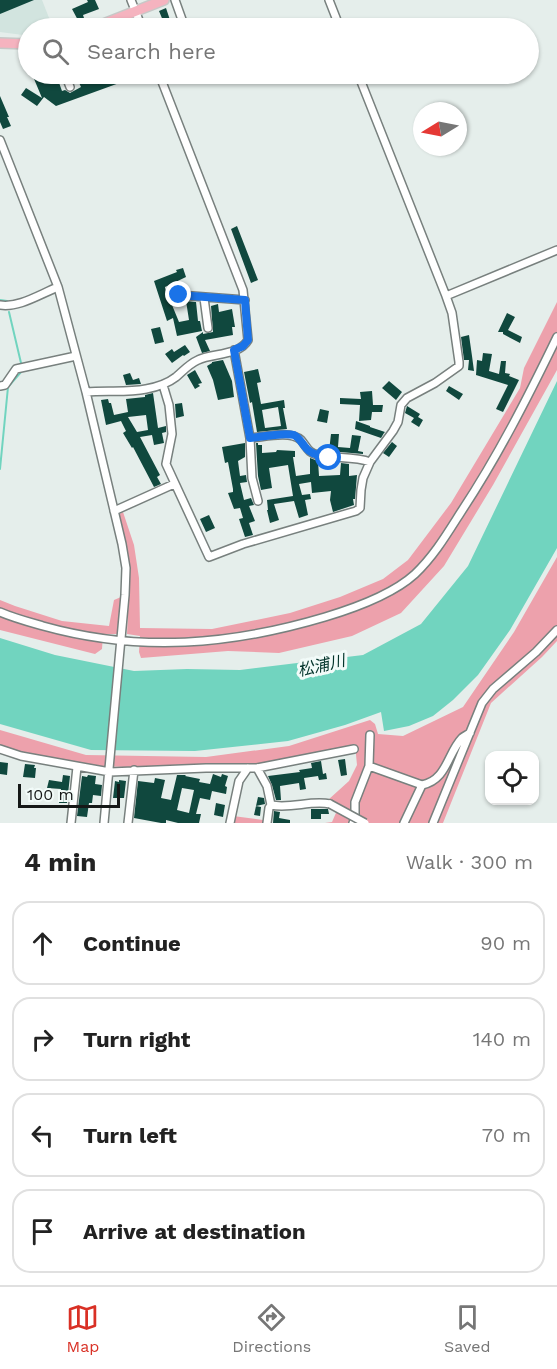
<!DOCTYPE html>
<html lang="en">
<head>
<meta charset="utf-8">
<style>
	:root { --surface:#fff; --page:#f6f6f6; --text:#222; --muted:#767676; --line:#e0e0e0; --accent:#d93025 }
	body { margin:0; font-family:"Work Sans","Noto Sans JP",sans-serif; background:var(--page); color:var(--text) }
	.controls { position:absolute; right:18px; bottom:18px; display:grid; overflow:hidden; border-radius:12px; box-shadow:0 2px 4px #0004 }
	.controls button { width:54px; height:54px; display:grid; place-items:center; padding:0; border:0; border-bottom:2px solid var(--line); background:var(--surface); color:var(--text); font:30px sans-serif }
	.compass { position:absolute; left:413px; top:102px; width:54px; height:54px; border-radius:50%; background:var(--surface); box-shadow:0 2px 4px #0004; rotate:260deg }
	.scale { position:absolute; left:18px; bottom:15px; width:102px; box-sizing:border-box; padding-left:6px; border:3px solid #151817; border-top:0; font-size:16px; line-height:21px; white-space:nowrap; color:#151817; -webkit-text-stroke:4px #f2fbf9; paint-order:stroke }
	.stop { position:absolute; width:18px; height:18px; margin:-14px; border:4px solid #1a73e8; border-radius:50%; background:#fff }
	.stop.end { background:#1a73e8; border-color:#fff; box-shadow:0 2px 6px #0008 }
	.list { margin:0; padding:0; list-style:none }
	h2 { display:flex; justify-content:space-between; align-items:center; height:78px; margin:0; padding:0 24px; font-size:26px }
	h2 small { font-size:20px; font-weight:400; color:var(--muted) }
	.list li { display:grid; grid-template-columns:39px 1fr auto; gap:18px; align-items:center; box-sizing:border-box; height:84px; margin:0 12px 12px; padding:0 12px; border:2px solid var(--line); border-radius:18px }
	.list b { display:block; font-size:22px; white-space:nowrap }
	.list em { font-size:20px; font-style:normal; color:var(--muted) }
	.icon { flex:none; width:33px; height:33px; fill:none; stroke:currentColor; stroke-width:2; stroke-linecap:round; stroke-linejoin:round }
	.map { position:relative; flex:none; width:557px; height:823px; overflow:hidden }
	.search { position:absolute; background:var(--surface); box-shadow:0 2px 4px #0004; left:18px; right:18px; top:18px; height:66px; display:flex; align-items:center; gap:15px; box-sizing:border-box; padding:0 21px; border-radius:33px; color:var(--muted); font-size:22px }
	.sheet { height:462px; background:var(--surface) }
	nav { display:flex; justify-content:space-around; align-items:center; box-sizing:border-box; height:84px; border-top:2px solid var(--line); background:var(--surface); font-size:16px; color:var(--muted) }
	nav a { display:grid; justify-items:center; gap:3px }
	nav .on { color:var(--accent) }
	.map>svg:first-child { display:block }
	.built { fill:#d2e4df }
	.green { fill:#eda1ac }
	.water { fill:#71d4bf }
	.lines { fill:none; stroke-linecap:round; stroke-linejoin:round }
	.stream { stroke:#71d4bf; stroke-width:2 }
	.building { fill:#10483e; fill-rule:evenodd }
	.minor-casing { stroke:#78807e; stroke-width:10 }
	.major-casing { stroke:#c7c8c7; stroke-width:12 }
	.minor { stroke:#fff; stroke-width:7 }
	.major { stroke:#f5b3bf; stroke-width:9 }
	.minor-bridge-casing { stroke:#78807e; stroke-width:10; stroke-linecap:butt }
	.minor-bridge { stroke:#fff; stroke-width:7 }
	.route { stroke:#1a73e8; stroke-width:8 }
	.labels { text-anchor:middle; stroke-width:6; stroke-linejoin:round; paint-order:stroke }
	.water-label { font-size:16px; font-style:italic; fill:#03342b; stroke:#f2fbf9 }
</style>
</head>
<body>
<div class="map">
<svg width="557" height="823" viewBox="0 0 557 823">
	<rect width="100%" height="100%" fill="#e5eeeb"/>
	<!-- built -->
	<path class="built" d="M0,0H42L53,28H28V35H23L0,32Z"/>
	<!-- green -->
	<path class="green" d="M557,302V370L493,485L444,566L401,613L352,636L279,653L228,651L141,658L139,652L140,636L127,634L130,569L126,545L118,515L123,512L134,545L139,578L140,628L212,629L290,613L340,597L383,579L408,560L451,503L520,388L524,368Z
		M557,557V641L542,657L491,703L443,823H325L332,822L339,806L328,800L349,781L357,765L355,744C323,752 291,761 258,766C237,769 215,767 194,767C129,768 62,769 0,747V730L86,755L206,757L289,746L370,720L375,724L378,734L403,736L463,707L514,632Z
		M121,597L117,634H103L102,649L95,654L0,630V600L15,606L62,621L109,626L114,600Z
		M233,816L263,820V823H235Z"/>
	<!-- water -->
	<path class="water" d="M557,381V548L510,630L478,675L453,700L433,716L409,726L384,731L381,712L345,725L288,741L195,751L91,750L0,724V638L55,655L134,671L187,669L240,670L363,655L421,624L468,566Z"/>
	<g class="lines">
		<!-- stream -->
		<path class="stream" d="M0,300L7,301
			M9,312L21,363
			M0,469L8,387L21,372"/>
	</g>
	<!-- building -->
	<path class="building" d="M0,0H34L0,14Z
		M87,0H95L99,9L83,15L85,21L80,24L72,9L88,2Z
		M166,8L170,20L174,19L178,28H166L159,11Z
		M32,74H59L60,76L57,77L62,91L65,90L70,93L81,87L75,74H99L102,81L112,78L111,74H119L122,82L56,106L44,97L37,106L21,95L26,88L42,98Z
		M0,96L9,117H7L11,126L3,129L0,122Z
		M237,226L258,280L251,283L231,229Z
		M183,268L186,277L165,287V288L179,322L189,320L186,301L196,302L198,321H200L202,331L177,336L173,318L167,321L154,281L177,272L176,270Z
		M218,304L219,312L232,309L235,327H232L233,335L205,340L210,351L202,353L196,337L203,332V334L213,332L211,306Z
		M507,313L515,317L508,330L522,337L520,343L503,334V332H498Z
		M160,327L164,342L155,344L151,329Z
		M469,335L472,356L474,371L468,370L469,360H464L461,337Z
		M185,345L190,352L184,356L183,355L172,363L165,354L172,349L174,352Z
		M483,353L492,354L489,371L499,374L501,361H506L505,373L510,374L509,376L519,380L503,412L496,409L508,385L476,375L477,360L482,361Z
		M223,360L232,381L234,397L218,400L213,380L207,366L212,363V362Z
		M258,369L261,382L257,383L261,404L284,400L285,408H283L287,429L257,432L252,402L250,403L244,372ZM278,407L281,426L265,428L262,410Z
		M195,370L202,383L198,384L200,386L195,389L187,375Z
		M130,373L133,380L139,378L141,384L126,385L123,375Z
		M389,381L402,392L396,400L382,388Z
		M449,386L463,394L459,400L446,391Z
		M372,391L373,405H383L382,412H372L371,420L359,421L360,405L340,404V398L361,399L360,392Z
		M153,393L158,428L166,426V432L162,433L164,443L154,445L152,435L140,437L160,475L157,477L161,484L154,487L133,447L132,448L123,433L126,431L121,421L106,425L101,400L108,399L109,403H111L114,415L128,412L126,399L145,397V395ZM146,415L148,430L137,432L128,417Z
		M182,403L184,416L176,418L175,404Z
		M407,406L420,414L418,417L423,420L419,427L411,422L414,418L405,413Z
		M320,409L329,411L327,423L317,421Z
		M356,421L370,426V427L385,432L384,433L381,438L355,429Z
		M331,434H339L338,447L350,448L352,435L361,436L358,451L363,452V454L329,451Z
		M392,442L397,446L389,457L383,453Z
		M245,443V457L238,461L240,476L246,475L247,482L240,483L244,500L251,498L254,505L249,506L255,521L249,523L253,535L245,537L239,519L243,518L240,508L234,509L228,493L233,492V489L228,462L225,463L222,447Z
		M256,443H258V445H262V453L276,452L277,450L295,451V457H293L296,476L310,474V458L318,461L319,476L340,475L341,463L349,464V476L357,475L355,499H353L354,505L333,512L330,500L331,491L312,493L311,482L299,484L302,495L310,494L311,499L305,500L308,515L299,518L294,501L274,504L279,520L270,523L267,510H268L267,500L293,496L288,465L269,468L272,488L261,490L258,476Z
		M209,515L215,528L206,532L200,519Z
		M345,759L347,775L341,776L338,760Z
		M321,761L323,774L326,773L327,779L319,780L318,776L304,778L306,789L300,790L299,783L280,786L281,800H276L272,785L268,776L300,772L299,770L312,768L311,763Z
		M0,762L8,763L7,775L0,774Z
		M25,764L35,765L34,768H36L35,778L23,777Z
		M213,774L221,777L222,774L228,776L225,786L227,787L226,794L212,791L210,800L200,798L196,814H201L199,823H178L166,820V823H161L134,818L138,781L154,783L155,778L165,780L161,798L171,800L177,775H186L185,776L200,779L199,782L210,784ZM182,788L194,790L189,813L177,810Z
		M63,775L70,776L67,803H59L61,789L47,788L49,780L62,782Z
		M88,775L96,776L95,784L102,785L101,796L93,795L92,803H89L87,817L77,816L82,776L87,777Z
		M119,780L126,781L124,798H113L115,781L119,782Z
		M258,797L264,798L265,804L256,806L261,807L260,816L254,815Z
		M216,803L225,805L223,817L214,815Z
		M311,809H328L329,814H321V819H311Z
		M274,811L280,812L279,818L290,820V823H273Z"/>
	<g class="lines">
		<defs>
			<path id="minor" d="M131,0L142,28
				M175,0L185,28
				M329,0L340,28
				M65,74L70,87
				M0,140L58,287L86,392L122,544L126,568L125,595L104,823
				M179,295L245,300
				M446,296L557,250
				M204,298L208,328
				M0,305C19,308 40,294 58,287
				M234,350L250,438L252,478L258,501
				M163,385L169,405L172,434L166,464L209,557L243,544L356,511L360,508L361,490L363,478L370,462L393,431L398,422L401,405L407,398L435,383L459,366V362L452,313L446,296L358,74
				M0,386L5,385L16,369L76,356
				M86,392C106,390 127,393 146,389C157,387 167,384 176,377C183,371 189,364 198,360C212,353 239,356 248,340L243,290L159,74
				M250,438C264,437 290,430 301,440C307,447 308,453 318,455C335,459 354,456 370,462
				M114,511L174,484
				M0,612C14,618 29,622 43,626C140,653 231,645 325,617C355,608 392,595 415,574C434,556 447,534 461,512C498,456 528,397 557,337
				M0,749L21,756L110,772L206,768H257L354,749
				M369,766L422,785C447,780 447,754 462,738C464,736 467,735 470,733
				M257,768L267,786L271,805C291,809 311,800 330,804
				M71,823L77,767
				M128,823L134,770
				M230,823L239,781L248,768
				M267,823L269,808L271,805
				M353,823L355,818V802L369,766L370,735
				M404,823L422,785
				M433,823L482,703L493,689L536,652L557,630"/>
			<path id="major" d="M93,28L164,0
				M0,43L28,44"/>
		</defs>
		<!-- minor casing -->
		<use href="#minor" class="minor-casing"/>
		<!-- major casing -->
		<use href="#major" class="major-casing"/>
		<!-- minor -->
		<use href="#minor" class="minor"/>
		<!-- major -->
		<use href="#major" class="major"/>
		<defs>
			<path id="minor-bridge" d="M330,804L365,823"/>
		</defs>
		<!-- minor-bridge casing -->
		<use href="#minor-bridge" class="minor-bridge-casing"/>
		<!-- minor-bridge -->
		<use href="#minor-bridge" class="minor-bridge"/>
	</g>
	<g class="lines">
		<!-- route -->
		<path class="route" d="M179,295L245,300L248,340L243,346L234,350L250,438C260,437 284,432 294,435C300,438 302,444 307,449C312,455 322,456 329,458"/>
	</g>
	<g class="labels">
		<!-- water labels -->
		<g class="water-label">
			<text transform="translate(321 665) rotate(-13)" y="6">松浦川</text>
		</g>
	</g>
</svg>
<div class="controls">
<button><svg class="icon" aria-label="locate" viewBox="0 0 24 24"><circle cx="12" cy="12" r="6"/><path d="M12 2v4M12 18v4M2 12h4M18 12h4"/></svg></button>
</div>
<svg class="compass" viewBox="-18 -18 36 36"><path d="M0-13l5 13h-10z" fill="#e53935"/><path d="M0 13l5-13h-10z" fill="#767676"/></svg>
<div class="scale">100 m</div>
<div class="stop" style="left:329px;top:458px"></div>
<div class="stop end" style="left:179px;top:295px"></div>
<div class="search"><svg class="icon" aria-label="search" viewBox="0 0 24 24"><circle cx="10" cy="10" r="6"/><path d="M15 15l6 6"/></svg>Search here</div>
</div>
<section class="sheet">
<h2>4 min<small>Walk · 300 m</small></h2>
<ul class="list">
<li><svg class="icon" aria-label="ahead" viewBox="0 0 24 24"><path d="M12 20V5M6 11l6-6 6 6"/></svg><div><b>Continue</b></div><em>90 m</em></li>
<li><svg class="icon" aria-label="right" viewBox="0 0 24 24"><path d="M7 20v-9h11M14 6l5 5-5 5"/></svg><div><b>Turn right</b></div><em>140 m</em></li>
<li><svg class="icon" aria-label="left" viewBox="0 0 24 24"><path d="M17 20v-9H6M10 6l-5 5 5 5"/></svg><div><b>Turn left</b></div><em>70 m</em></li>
<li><svg class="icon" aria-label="arrive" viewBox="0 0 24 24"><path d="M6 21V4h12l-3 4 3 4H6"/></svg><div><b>Arrive at destination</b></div></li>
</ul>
</section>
<nav>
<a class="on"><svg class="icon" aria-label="map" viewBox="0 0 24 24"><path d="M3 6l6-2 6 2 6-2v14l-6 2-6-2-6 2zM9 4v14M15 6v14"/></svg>Map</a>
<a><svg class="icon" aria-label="directions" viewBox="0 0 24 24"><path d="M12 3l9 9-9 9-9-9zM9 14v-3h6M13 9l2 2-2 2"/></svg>Directions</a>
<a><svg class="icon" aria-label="saved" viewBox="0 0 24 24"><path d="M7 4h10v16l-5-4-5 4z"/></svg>Saved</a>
</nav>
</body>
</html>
